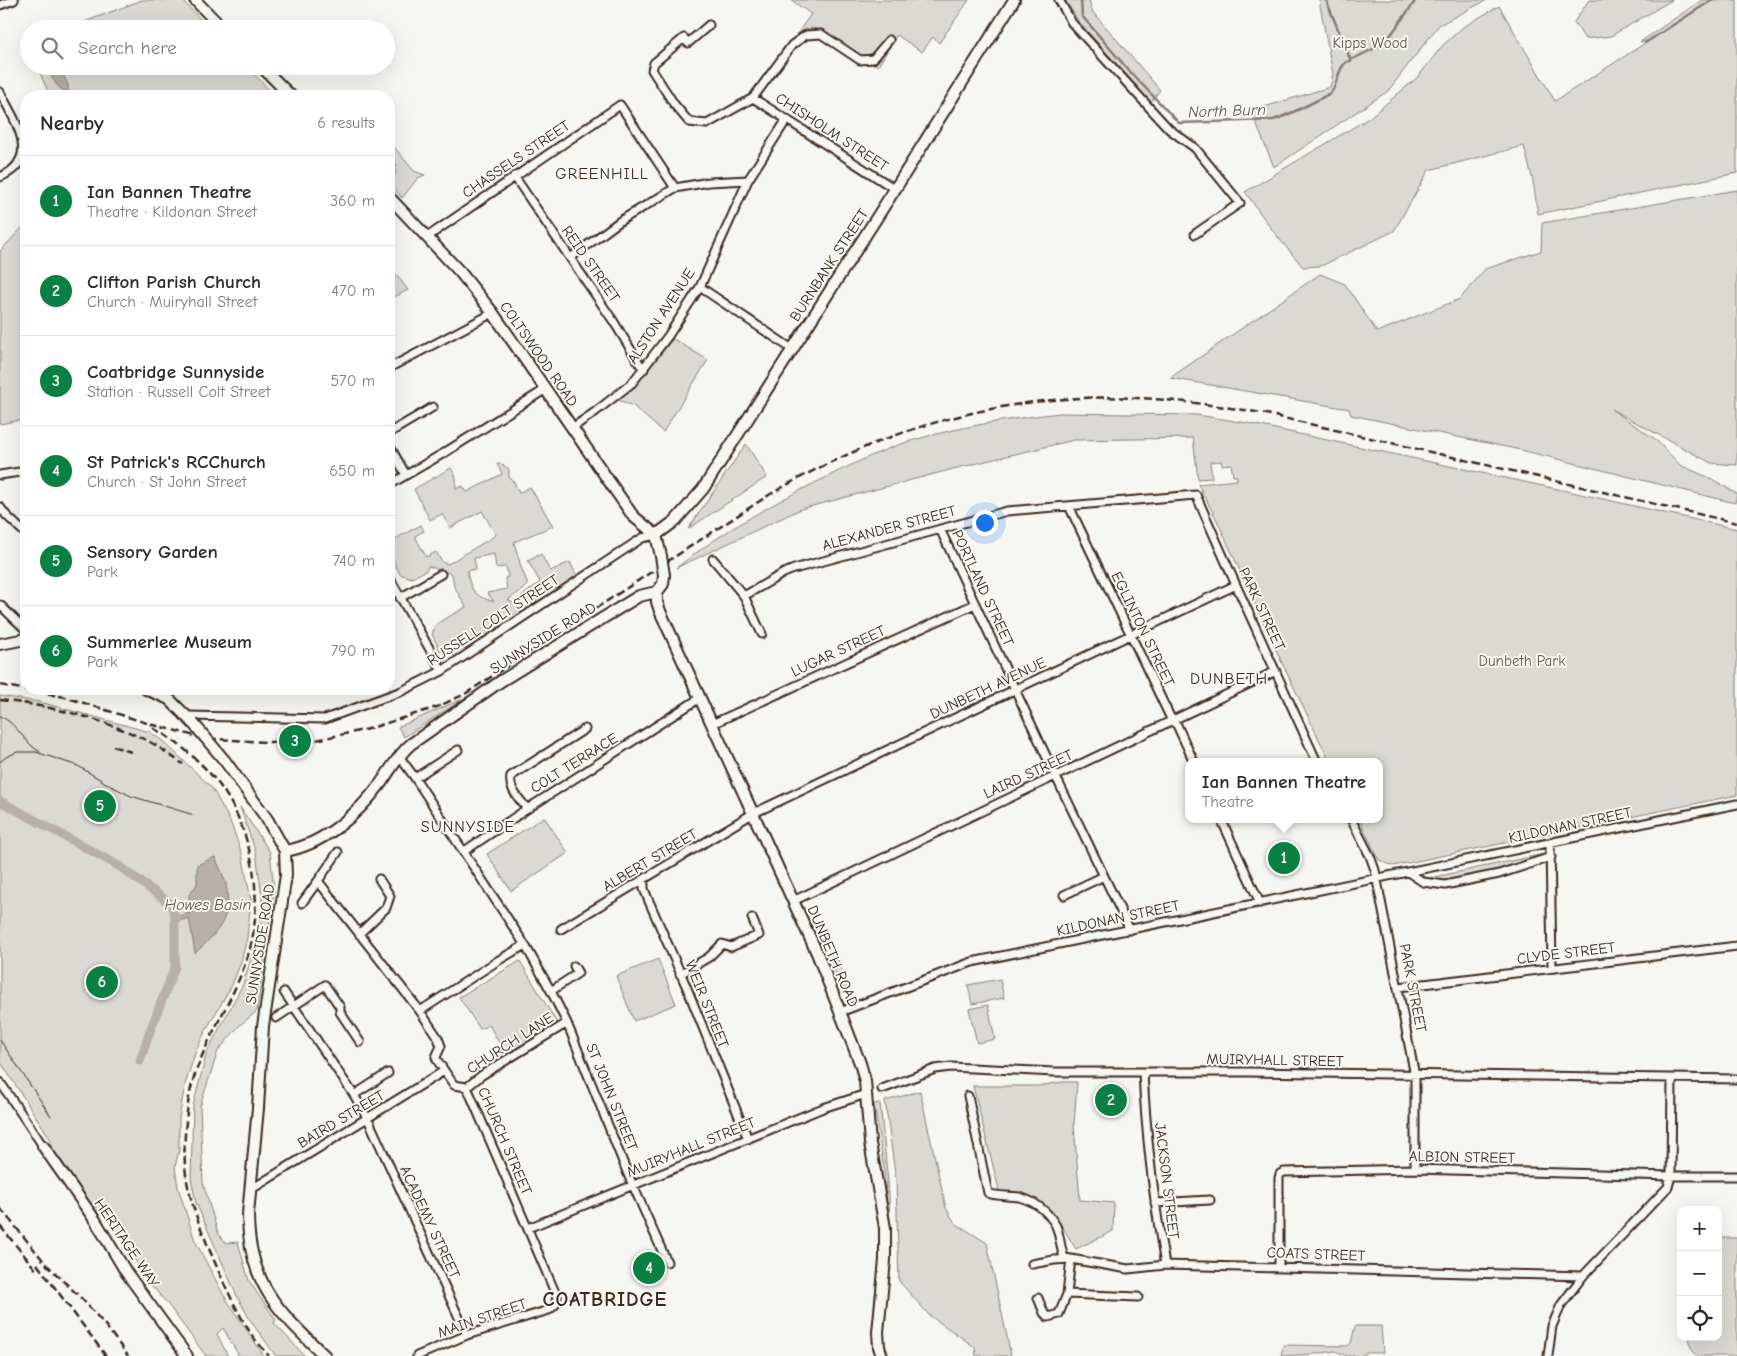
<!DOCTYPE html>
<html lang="en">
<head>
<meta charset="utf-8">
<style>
	:root { --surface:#fff; --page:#f7f7f7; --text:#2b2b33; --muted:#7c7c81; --line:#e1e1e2; --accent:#0b8043 }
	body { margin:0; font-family:"Comic Neue",sans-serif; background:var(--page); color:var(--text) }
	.controls { position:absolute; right:15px; bottom:15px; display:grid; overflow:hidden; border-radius:10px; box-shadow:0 5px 20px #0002 }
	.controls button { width:45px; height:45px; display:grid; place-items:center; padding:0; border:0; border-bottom:1px solid var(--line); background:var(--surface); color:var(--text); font:25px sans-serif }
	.you { position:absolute; left:984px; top:522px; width:18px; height:18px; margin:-12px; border:4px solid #fff; border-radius:50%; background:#1a73e8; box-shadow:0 0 0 8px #1a73e833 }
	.badge { display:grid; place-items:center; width:32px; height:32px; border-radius:50%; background:var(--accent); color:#fff; font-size:16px; font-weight:700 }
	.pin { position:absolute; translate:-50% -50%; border:2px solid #fff; box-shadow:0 1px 5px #0006 }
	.popup { position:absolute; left:1185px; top:758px; width:198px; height:65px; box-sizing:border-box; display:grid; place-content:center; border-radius:10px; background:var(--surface); filter:drop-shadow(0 1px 4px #0005); font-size:16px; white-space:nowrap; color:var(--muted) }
	.popup b { font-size:19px; color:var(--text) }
	.popup::after { content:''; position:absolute; left:50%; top:100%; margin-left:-10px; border:10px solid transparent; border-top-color:var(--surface) }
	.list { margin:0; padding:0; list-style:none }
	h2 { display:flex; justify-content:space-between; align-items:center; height:65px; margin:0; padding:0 20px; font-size:21px }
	h2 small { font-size:16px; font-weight:400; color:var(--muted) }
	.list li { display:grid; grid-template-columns:32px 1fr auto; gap:15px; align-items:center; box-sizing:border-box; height:90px; padding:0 20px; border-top:1px solid var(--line) }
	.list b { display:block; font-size:19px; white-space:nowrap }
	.list p { margin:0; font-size:16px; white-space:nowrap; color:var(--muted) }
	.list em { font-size:16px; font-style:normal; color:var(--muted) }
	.icon { flex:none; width:28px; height:28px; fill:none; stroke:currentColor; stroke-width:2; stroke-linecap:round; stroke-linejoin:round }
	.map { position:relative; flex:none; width:1737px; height:1356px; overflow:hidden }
	.search { position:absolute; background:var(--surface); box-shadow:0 5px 20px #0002; left:20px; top:20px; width:375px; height:55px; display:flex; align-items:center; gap:12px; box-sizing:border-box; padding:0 18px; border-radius:28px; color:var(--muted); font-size:19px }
	.panel { position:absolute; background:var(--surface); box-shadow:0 5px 20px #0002; left:20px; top:90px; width:375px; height:605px; border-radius:20px }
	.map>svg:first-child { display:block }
	.green { fill:#dad9d3; stroke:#8a8278; fill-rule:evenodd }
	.water { fill:#b6b0a9; stroke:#857a71 }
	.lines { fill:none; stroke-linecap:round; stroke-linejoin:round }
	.stream { stroke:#857a71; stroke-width:2.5 }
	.canal { stroke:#b6b0a9; stroke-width:9 }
	.street-casing { stroke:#3b2a1e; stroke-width:11 }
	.secondary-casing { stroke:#3b2a1e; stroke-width:14 }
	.street { stroke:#f6f6f2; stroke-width:7 }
	.secondary { stroke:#f6f6f2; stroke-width:10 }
	.tram { stroke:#3b2a1e; stroke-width:1 }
	.rail { stroke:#3b2a1e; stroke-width:2.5; stroke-dasharray:8 4; stroke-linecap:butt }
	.secondary-bridge-casing { stroke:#3b2a1e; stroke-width:14; stroke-linecap:butt }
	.secondary-bridge { stroke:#f6f6f2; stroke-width:10 }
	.labels { text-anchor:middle; stroke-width:4; stroke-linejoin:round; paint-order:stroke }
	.park-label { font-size:15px; fill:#63564b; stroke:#f6f6f2 }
	.street-label { font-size:15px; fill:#3b2a1e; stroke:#f6f6f2 }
	.water-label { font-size:16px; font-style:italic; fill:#605248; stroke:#f6f6f2 }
	.neighbourhood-label { font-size:16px; letter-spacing:1px; fill:#3b2a1e; stroke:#f6f6f2 }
	.district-label { font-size:20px; font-weight:bold; letter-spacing:1px; fill:#3b2a1e; stroke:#f6f6f2 }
</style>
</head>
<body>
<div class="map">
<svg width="1737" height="1356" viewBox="0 0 1737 1356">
	<rect width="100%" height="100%" fill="#f6f6f2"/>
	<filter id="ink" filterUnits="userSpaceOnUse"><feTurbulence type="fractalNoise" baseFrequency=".02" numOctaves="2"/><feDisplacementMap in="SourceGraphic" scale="10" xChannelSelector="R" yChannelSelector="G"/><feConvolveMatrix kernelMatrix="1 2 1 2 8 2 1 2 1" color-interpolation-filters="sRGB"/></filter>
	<g filter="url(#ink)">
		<!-- green -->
		<path class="green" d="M142,0H182L210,29H66Z
			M791,0H969L939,43L933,37L922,52L897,35L878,66L820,30L812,28L797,34L811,14Z
			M1065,0H1089L1092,11L1160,90L1151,102L1080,23Z
			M1319,0H1487L1439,25L1388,91L1274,167L1251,111L1330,87L1333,74Z
			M1589,0H1672L1611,36L1585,39L1574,22Z
			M1702,0H1737V173L1538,214L1533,181L1524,146L1429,170L1394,231L1321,266L1303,267L1276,235L1245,192L1369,118L1418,77L1442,46L1463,27L1499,6L1555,101L1650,40L1640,42Z
			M37,66H246L275,96H50Z
			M394,147L414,171L425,175L418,178L402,198L392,186L397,166L390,151Z
			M1737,190V465L1711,463L1611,409L1655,439L1680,465L1712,479L1737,494L1735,503L1521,450L1351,415L1349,409L1170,378L1320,274L1345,284L1377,332L1460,299L1485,269L1541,251L1542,223Z
			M26,227V419L0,424V251L22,228Z
			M389,265L408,290L389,300Z
			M673,339L708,360L663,432L633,406L618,400L635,386Z
			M1060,413L1197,415L1247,423L1576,493L1737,529V795L1393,866L1379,860L1359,819H1379V762H1330L1282,663L1216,518L1198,484L1237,480V476H1233L1231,464L1222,465L1221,461L1210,462L1212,478L1198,479L1193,438L1074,440L961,467L801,509L676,568C724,530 779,500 833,474C857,462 882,450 907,442C957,427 1008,419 1060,413Z
			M746,444L767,477L688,529Z
			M497,464H501L509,469V477L514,482L519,493L530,487L553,526L514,542L521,567L527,582V585L522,590L508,600L513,603L540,582L528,561L541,554L550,571L570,562L579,580L462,658L440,651L432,634L436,624L466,607L454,586L452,574L428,566L427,570L412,578L400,574L389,553V542L421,525L424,531L415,536L426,557L436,552L442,562L448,564L496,535L482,511L450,528L442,514L430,520L414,489L451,468L456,477V489L463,486L467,492L502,474ZM494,554L496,568L506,567L508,577L505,578L507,589L487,593L494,601C475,598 470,589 467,571L476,569L474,558Z
			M0,696L40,702L150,732L164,742L212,788L230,821L242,854L251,900L247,938L241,962L232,985L206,1030L195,1053L185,1085L179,1118V1150L175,1167L178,1187L195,1241L223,1294L264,1356H239L223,1328L217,1334L228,1356H206L166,1302L151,1285L102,1208L94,1212L50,1145L51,1140L0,1061Z
			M467,697L404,737L398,727Z
			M240,807L270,852L274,890L257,1011L239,1026L218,1051L200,1106L203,1183L218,1233L226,1243L238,1242L249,1281L276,1320L274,1323L305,1356H276L250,1320L236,1294L196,1203L191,1178L193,1106L207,1052L243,984L260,930L262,897L256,853Z
			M544,817L568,853L511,891L487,854Z
			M1544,854L1545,855L1522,865L1445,883L1425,879Z
			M836,955L849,988H841L830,958Z
			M658,959L676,1004L634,1021L616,976Z
			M520,961L557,1023L506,1055L489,1025L480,1029L459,997Z
			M1000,979L1004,998L972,1004L968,985Z
			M988,1005L995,1039L977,1043L969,1009Z
			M1062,1082H1077L1074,1125L1080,1200L1114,1203L1113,1231L1076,1249L1055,1215L1000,1194L973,1086H1038Z
			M920,1091L946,1208L955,1223L987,1243L1011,1356H976L975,1347L929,1315L899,1281L896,1180L885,1101Z
			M880,1103L889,1192L890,1234L884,1170L874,1104Z
			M1718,1238H1737V1356H1697L1691,1348L1689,1337H1718Z
			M1355,1326H1381L1383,1353H1368L1360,1356H1347L1335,1351L1315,1354L1281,1356L1283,1345L1348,1346L1351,1343Z"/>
		<!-- water -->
		<path class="water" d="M48,66H58L60,68L68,85V93C56,88 51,78 48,66Z
			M215,857C219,867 226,879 227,890C231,920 216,934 195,953L189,918L176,922L175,917L190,913L189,895L197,884V865Z"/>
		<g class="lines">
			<!-- stream -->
			<path class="stream" d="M1081,0L1082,16L1131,73L1179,123L1273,120C1282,118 1324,98 1331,92C1338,84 1337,71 1345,63L1385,43L1416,0
				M1326,0L1351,61
				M1645,43L1712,0"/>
			<!-- canal -->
			<path class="canal" d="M0,801L119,866L171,904L175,917V967L150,1031L140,1061"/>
			<defs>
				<path id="street" d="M1059,0L1072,23L1169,129L1195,148L1240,203L1195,234
					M0,5L14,0
					M709,25L688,43L684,38L654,63L652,70L674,104L689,122L707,124L753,98L792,45L806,35L821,34L860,60L873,59L889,40
					M0,92C14,120 43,159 0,177
					M753,98L895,189
					M19,161L26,165
					M514,176L614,322L639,363L644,369
					M427,237L620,105L675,188
					M570,258L620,221L675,188L709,182L748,180
					M700,287L792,349
					M389,368L493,313
					M572,428L595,412L632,383L668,336L700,287L748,180L787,119
					M389,433L433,407
					M389,445L406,475
					M0,475L26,471
					M389,485L444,453L546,389
					M1069,506L1172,721L1177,725L1194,762
					M0,507L6,515L26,534
					M940,529L1056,777L1130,930
					M713,559L744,596
					M389,577L442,671
					M400,598L441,574
					M0,605L26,630
					M762,634L744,596L784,573L794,569L1007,511L1196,495L1236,585L1317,762
					M188,716L325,719L402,691L442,671L642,538L656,535
					M712,724L975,604
					M399,756L415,778L525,945L551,991L567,1023L627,1172L667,1262
					M415,778L458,750
					M527,809C520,799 508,789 511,776L585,729
					M1221,819L1260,903
					M1351,819L1370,856L1375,870L1415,1076V1169
					M1550,843L1552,968
					M338,852L318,881L420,1011L438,1038L441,1046L436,1057L437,1060L454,1085L467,1087L557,1297L555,1305L549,1310L467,1335L417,1356
					M463,852L527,809L700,698
					M1408,872L1423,882L1445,885L1499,874L1551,857
					M644,879V889L648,899L687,988L748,1139
					M1064,895L1104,876
					M793,901L1276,671
					M302,903L318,881
					M561,929L752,814L1236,585
					M359,934L386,908L390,896L379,879
					M680,974L709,957L722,944L731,947L759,935L752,918
					M1399,987L1737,946
					M551,991L578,973L574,966
					M284,992L354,1095L368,1119L467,1335
					M420,1011L499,960L525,945
					M840,1012L972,962L1737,804
					M276,1018L325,985L340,1007V1012L360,1042
					M1143,1072C1146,1136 1154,1201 1165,1265
					M0,1082L43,1146
					M467,1087L482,1075L567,1023
					M882,1089L935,1069L951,1067L1054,1072H1250L1737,1079
					M354,1095L388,1073
					M968,1096L988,1193C998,1197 1008,1195 1019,1197C1034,1201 1048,1211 1056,1226C1060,1235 1060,1247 1064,1257L1071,1259L1128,1269L1165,1265L1583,1276
					M250,1190L444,1071
					M1155,1203L1210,1200
					M528,1228L823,1108L866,1094
					M1032,1264L1054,1260L1071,1259L1067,1294
					M1279,1268V1178L1280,1174L1284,1172L1415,1169L1671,1176H1737
					M1038,1298L1044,1313L1048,1317L1059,1314L1067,1294L1138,1297
					M1548,1356L1552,1326L1561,1305L1583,1276L1668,1187L1671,1176L1672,1079"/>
				<path id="secondary" d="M195,0L223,29
					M261,66L291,96
					M389,197L460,272L493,313L633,516L656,535
					M656,535L675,521L703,489L895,189L1014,0
					M656,535L661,556
					M657,592V602L660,611L817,953L860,1063L865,1081L870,1143L885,1228V1260L878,1332L879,1347L882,1356
					M0,644L26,639
					M146,689L169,699L193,723
					M225,761L267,819L285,851L286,875L263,1026L258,1108L248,1214C248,1283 278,1311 325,1356
					M285,851C323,845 358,814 381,783C391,769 398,755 411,744L501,681L608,615L639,596L657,592L663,584L664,575
					M43,1146L95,1220L126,1272L187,1356"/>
			</defs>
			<!-- street casing -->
			<use href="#street" class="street-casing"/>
			<!-- secondary casing -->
			<use href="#secondary" class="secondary-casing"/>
			<!-- street -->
			<use href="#street" class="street"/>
			<!-- secondary -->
			<use href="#secondary" class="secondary"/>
			<!-- tram -->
			<path class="tram" d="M0,716C17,723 24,743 40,752
				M0,762L6,757L17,752H36L78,766L111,786L131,796L194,815
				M0,1040L51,1116"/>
			<!-- rail -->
			<path class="rail" d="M0,685L65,697L150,724L203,738L265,742H295L316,740L368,729L437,707L465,694L769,495C881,429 1006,392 1137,398C1179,400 1221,406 1262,413L1737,523
				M0,700C50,706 102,718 148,741C160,747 172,757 183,764
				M153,728C180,743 208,767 225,793C256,841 265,912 245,964C228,1012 195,1053 188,1104C185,1127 183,1152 186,1175C190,1202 200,1227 210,1251C222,1279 234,1307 250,1332C255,1341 263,1348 269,1356
				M113,746L131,752
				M0,1208L47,1265L83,1300L105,1325L128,1356
				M0,1226L38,1272
				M37,1264L106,1356"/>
			<defs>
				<path id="secondary-bridge" d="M661,556L664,575
					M193,723L225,761"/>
			</defs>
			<!-- secondary-bridge casing -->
			<use href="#secondary-bridge" class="secondary-bridge-casing"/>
			<!-- secondary-bridge -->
			<use href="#secondary-bridge" class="secondary-bridge"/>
		</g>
	</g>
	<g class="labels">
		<!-- park labels -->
		<g class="park-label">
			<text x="1370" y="48">Kipps Wood</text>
			<text x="1522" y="666">Dunbeth Park</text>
		</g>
		<!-- street labels -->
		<g class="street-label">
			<text transform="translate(832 132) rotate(33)" y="5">CHISHOLM STREET</text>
			<text transform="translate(516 159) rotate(-34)" y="5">CHASSELS STREET</text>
			<text transform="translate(591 264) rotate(55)" y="5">REID STREET</text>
			<text transform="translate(829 265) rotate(-57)" y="5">BURNBANK STREET</text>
			<text transform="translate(661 316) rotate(-57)" y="5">ALSTON AVENUE</text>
			<text transform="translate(539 354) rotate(55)" y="5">COLTSWOOD ROAD</text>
			<text transform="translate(889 528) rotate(-15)" y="5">ALEXANDER STREET</text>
			<text transform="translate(983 588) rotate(65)" y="5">PORTLAND STREET</text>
			<text transform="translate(1262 609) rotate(65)" y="5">PARK STREET</text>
			<text transform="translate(493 620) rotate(-33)" y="5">RUSSELL COLT STREET</text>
			<text transform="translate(1143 629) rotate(64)" y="5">EGLINTON STREET</text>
			<text transform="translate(543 638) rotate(-32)" y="5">SUNNYSIDE ROAD</text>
			<text transform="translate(838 651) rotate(-25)" y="5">LUGAR STREET</text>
			<text transform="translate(988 688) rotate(-25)" y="5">DUNBETH AVENUE</text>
			<text transform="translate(574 763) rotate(-32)" y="5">COLT TERRACE</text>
			<text transform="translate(1028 774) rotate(-25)" y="5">LAIRD STREET</text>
			<text transform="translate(1570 825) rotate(-12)" y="5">KILDONAN STREET</text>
			<text transform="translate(650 860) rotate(-31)" y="5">ALBERT STREET</text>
			<text transform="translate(1118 918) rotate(-12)" y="5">KILDONAN STREET</text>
			<text transform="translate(260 944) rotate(-81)" y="5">SUNNYSIDE ROAD</text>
			<text transform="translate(1566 953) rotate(-7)" y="5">CLYDE STREET</text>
			<text transform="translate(833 956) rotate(67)" y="5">DUNBETH ROAD</text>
			<text transform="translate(1413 988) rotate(79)" y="5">PARK STREET</text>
			<text transform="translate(707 1004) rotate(68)" y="5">WEIR STREET</text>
			<text transform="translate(510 1043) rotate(-33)" y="5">CHURCH LANE</text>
			<text transform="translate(1275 1060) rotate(1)" y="5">MUIRYHALL STREET</text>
			<text transform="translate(612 1097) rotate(68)" y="5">ST JOHN STREET</text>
			<text transform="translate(341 1119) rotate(-31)" y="5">BAIRD STREET</text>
			<text transform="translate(505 1141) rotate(67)" y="5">CHURCH STREET</text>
			<text transform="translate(691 1147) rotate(-22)" y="5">MUIRYHALL STREET</text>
			<text transform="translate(1462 1157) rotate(1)" y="5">ALBION STREET</text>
			<text transform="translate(1167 1181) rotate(83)" y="5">JACKSON STREET</text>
			<text transform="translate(430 1222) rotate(65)" y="5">ACADEMY STREET</text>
			<text transform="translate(127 1243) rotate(56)" y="5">HERITAGE WAY</text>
			<text transform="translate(1316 1254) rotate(2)" y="5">COATS STREET</text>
			<text transform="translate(482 1318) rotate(-19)" y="5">MAIN STREET</text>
		</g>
		<!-- water labels -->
		<g class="water-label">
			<text transform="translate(1227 110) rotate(-2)" y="6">North Burn</text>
			<text x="208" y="910">Howes Basin</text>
		</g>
		<!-- neighbourhood labels -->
		<g class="neighbourhood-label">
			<text x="602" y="179">GREENHILL</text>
			<text x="1229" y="684">DUNBETH</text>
			<text x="468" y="832">SUNNYSIDE</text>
		</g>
		<!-- district labels -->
		<g class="district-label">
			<text x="605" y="1306">COATBRIDGE</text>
		</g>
	</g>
</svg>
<div class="controls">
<button>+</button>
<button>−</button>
<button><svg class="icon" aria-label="locate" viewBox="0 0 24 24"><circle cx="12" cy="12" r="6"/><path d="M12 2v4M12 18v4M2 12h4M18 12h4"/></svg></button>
</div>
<div class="you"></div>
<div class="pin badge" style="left:1284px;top:858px">1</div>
<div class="popup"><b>Ian Bannen Theatre</b>Theatre</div>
<div class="pin badge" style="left:1111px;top:1100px">2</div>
<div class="pin badge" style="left:295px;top:741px">3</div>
<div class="pin badge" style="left:649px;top:1268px">4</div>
<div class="pin badge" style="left:100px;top:806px">5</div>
<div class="pin badge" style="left:102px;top:982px">6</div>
<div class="search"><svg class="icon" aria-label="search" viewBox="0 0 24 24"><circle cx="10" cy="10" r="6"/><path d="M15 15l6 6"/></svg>Search here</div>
<section class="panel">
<h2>Nearby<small>6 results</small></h2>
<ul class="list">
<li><span class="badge">1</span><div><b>Ian Bannen Theatre</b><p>Theatre · Kildonan Street</p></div><em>360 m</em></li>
<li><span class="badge">2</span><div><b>Clifton Parish Church</b><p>Church · Muiryhall Street</p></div><em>470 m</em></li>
<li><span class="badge">3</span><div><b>Coatbridge Sunnyside</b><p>Station · Russell Colt Street</p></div><em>570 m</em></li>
<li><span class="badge">4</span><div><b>St Patrick's RCChurch</b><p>Church · St John Street</p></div><em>650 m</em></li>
<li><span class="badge">5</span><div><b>Sensory Garden</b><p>Park</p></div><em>740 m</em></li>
<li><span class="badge">6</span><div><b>Summerlee Museum</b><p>Park</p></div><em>790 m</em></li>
</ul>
</section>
</div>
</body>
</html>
